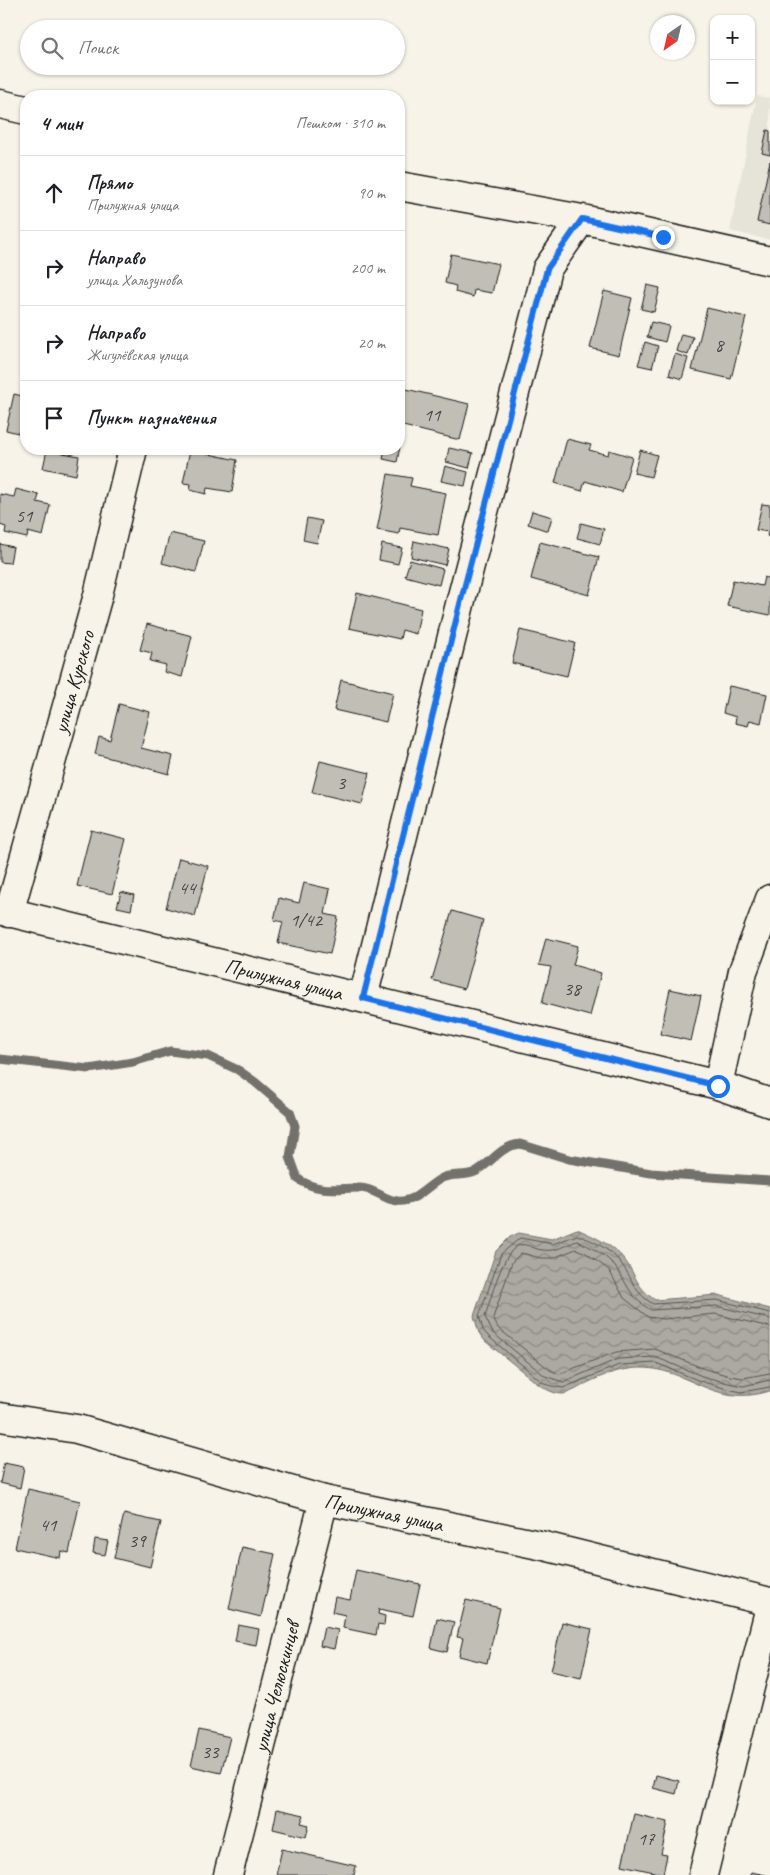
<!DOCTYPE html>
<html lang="ru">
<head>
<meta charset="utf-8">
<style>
	:root { --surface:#fff; --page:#f6f6f6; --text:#202124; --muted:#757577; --line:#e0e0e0 }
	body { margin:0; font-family:Caveat,sans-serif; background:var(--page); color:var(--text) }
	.controls { position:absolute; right:15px; top:15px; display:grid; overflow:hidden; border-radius:10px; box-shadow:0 1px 4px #0004 }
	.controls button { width:45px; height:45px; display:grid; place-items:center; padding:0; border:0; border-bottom:1px solid var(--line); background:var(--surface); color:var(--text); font:25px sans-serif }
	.compass { position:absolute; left:650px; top:15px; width:45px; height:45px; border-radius:50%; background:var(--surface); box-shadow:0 1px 4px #0004; rotate:214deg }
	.stop { position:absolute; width:15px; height:15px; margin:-11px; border:4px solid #1a73e8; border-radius:50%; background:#fff }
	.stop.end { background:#1a73e8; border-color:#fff; box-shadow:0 1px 5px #0008 }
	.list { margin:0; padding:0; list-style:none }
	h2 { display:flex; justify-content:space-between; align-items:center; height:65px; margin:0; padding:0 20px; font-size:21px }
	h2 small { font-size:16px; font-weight:400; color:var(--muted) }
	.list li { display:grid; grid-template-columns:32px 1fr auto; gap:15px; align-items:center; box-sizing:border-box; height:75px; padding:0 20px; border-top:1px solid var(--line) }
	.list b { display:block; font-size:19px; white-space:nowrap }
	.list p { margin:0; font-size:16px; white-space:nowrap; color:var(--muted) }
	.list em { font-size:16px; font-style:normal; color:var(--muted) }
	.icon { flex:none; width:28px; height:28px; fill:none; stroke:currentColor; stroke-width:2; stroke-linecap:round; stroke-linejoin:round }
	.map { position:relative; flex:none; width:770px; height:1875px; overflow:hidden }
	.search { position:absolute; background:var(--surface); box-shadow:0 1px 4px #0004; left:20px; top:20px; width:385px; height:55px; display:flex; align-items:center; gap:12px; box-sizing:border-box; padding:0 18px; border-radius:28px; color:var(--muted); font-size:19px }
	.panel { position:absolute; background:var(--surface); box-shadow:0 1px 4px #0004; left:20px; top:90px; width:385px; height:365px; border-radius:20px }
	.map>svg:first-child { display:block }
	.built { fill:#e6e3d9 }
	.water { fill:url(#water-waves); stroke:#72716c }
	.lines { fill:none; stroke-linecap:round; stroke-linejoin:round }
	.shore { stroke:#565452; stroke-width:1 }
	.stream { stroke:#72716c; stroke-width:9 }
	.building { fill:#c0beb5; stroke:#1c1c1c }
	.street-casing { stroke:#1c1c1c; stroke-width:31 }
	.street { stroke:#f7f3e8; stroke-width:28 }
	.route { stroke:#1a73e8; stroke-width:6 }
	.labels { text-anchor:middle; stroke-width:4.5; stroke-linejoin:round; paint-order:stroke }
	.number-label { font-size:19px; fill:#454442 }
	.street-label { font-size:21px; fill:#1c1c1c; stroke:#f7f3e8 }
</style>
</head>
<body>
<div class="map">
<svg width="770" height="1875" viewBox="0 0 770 1875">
	<defs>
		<pattern id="water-waves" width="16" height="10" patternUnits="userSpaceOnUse" patternTransform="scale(1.25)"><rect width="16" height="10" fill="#aca9a2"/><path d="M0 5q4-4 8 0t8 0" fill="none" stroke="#8b8983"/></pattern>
	</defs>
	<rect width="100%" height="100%" fill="#f7f3e8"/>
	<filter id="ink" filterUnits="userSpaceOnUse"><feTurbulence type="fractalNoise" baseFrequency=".02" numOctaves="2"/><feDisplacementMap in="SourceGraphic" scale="10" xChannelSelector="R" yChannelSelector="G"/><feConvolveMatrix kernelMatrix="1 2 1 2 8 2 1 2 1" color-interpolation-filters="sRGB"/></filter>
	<g filter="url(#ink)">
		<!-- built -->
		<path class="built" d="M757,96L770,98V240L730,231Z"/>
		<!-- water -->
		<path class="water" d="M577,1229C593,1236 613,1245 624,1259C637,1276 635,1286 655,1300L718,1295L770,1309V1391C712,1409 687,1366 638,1368C620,1369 603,1375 587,1383C580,1387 570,1393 563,1394C554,1394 545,1389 538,1384L485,1341L479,1333L474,1316L496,1251L510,1237L519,1233L552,1239Z"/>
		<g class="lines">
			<!-- shore -->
			<path class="shore" d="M770,1313L717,1300L653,1304C631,1290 634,1279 620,1262C610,1249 592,1240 577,1235L553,1244L520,1238L501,1254L479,1316L483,1330L489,1337L541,1381L548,1385L563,1388L619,1365L656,1363L700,1381L727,1389L742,1392L770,1387
				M770,1319L716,1306L651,1310C630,1298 629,1286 616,1268C608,1256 590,1246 577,1241C565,1245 556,1252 543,1250C535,1250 528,1243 520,1245C503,1249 490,1301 485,1317L493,1333L545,1376L563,1382L618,1359L655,1357L702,1376L728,1383L743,1386L770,1380
				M770,1327L715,1314L664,1319L648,1317L624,1298L609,1270L586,1253L576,1249L553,1258H541L521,1253L512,1262L493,1318L498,1328L550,1370L559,1374L616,1352L655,1349L705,1369L730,1376L743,1378L770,1373"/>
			<!-- stream -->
			<path class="stream" d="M0,1059L89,1069L133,1062L170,1051L208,1056L238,1070L255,1082L290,1112L295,1126L290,1157L298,1179C319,1193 336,1188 360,1188C376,1188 386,1203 403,1201C419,1199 428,1185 442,1178C453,1173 465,1177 475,1172C492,1163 500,1146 520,1144L569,1159L651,1173L770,1181"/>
		</g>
		<!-- building -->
		<path class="building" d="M767,130L770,131V155L762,153Z
			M770,161V225L757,222Z
			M451,254L499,264L492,293L474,290L473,297L455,292L456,286L445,283Z
			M647,285L660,288L654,312L641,309Z
			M604,291L632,298L619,355L590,348Z
			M707,308L746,317L731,379L692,370Z
			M651,322L669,326L665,342L647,337Z
			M681,334L693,337L688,355L676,351Z
			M645,342L658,346L652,368L638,365Z
			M675,354L688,358L682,379L669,375Z
			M402,388L469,404L460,440L399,425V402Z
			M14,394L26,397V435L6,430Z
			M399,435L402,436L397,462L383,459L385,449H399Z
			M567,439L591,445L589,450L608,455L609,450L632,457L622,492L585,481L582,491L555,483Z
			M449,448L473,453L469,468L446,462Z
			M47,450L79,456L76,475L43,468Z
			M190,450L237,460L232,492L207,488L206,494L190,490L191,484L183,483Z
			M640,450L657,455L651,477L634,473Z
			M445,466L468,472L465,486L441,481Z
			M388,474L412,478L410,486L446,493L438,535L400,528L399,534L377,530Z
			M16,489L39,495L37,502L50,505L43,536L28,532L27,538L5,533L6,527L0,525V494L14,497Z
			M762,504L770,505V537L767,536L768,532L756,530Z
			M532,511L552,517L548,531L528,524Z
			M307,518L322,521L317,543L303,540Z
			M581,523L604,529L600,544L577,538Z
			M170,533L204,541L196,572L162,563Z
			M414,541L449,549L445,565L411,557Z
			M540,542L599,557L589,595L531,579Z
			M0,544L13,547L10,563L0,562Z
			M382,544L402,548L398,564L379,560Z
			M410,560L443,569L439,585L405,576Z
			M764,577L770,579V615L727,606L733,580L762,586Z
			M357,593L421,609L416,634L402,630L400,639L349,628Z
			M147,624L192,636L182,677L164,672L166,665L150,661L152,653L140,650Z
			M520,630L575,643L567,676L512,663Z
			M341,680L393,693L386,722L334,710Z
			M729,686L767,694L761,723L750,720L748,726L735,723L736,717L723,713Z
			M119,704L150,712L141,748L173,756L169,774L95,754L99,737L110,740Z
			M320,761L370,773L362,804L312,792Z
			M91,830L126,839L112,894L77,886Z
			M179,858L208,866L195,916L166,908Z
			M304,883L330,889L325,914L338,917L330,954L278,943L283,922L274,920L279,898L299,903Z
			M121,892L134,895L131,910L117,907Z
			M452,911L483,920L464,989L432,980Z
			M546,938L578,946L573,965L601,973L590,1016L542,1003L551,967L539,965Z
			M670,989L701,996L691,1041L660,1034Z
			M4,1463L24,1467L20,1488L0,1483Z
			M28,1489L80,1501L69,1553L61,1551L60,1558L15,1548Z
			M124,1514L161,1522L150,1567L114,1558Z
			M95,1539L108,1541L105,1555L93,1553Z
			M242,1547L275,1554L261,1617L229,1609Z
			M356,1570L420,1584L413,1616L379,1609L378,1614L385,1616L384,1625L378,1624L376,1635L343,1628L345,1615L332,1612L335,1597L350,1600Z
			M466,1600L500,1608L487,1663L459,1656L463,1638L457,1637Z
			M437,1618L454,1622L447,1652L431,1648Z
			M562,1622L592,1629L581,1678L551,1671Z
			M238,1625L259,1629L256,1645L235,1641Z
			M324,1627L338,1630L334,1649L320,1646Z
			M199,1730L230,1737L221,1773L191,1766Z
			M656,1775L679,1781L676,1794L653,1788Z
			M277,1809L304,1815L301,1823L309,1825L306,1837L273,1829Z
			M634,1814L668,1822L661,1854L667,1855L663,1874L622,1865Z
			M282,1849L356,1866L354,1875H276Z
			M751,1872L766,1875H750Z"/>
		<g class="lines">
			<defs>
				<g id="street">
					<path d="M0,104L26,110"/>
					<path d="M399,186L582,219L770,261"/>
					<path id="s1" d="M0,910L718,1085L770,1103"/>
					<path id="s2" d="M9,913L98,595L133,449"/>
					<path d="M363,998L461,600L542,289L547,269L582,219"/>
					<path d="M718,1085L743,971L770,899"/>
					<path id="s3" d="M0,1417L77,1429L324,1500L544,1546L770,1602"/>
					<path id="s4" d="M228,1875L324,1500"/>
					<path d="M703,1875L770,1607"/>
				</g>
			</defs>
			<!-- street casing -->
			<use href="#street" class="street-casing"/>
			<!-- street -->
			<use href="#street" class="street"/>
		</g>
	</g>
	<g class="lines" filter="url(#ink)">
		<!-- route -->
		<path class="route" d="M663,237L582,219L547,269L542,289L461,600L363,998L718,1086"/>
	</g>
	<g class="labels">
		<!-- number labels -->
		<g class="number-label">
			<text x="719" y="351">8</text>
			<text x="432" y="421">11</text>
			<text x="24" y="522">51</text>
			<text x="341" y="789">3</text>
			<text x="187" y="894">44</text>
			<text x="306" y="926">1/42</text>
			<text x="572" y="995">38</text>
			<text x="48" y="1531">41</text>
			<text x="137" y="1547">39</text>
			<text x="210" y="1758">33</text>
			<text x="646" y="1845">17</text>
		</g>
		<!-- street labels -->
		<g class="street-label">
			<text dy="7" stroke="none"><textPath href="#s2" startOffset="240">улица Курского</textPath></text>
			<text dy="7" stroke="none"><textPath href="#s1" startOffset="292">Прилужная улица</textPath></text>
			<text dy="7" stroke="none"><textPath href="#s3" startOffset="396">Прилужная улица</textPath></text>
			<text dy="7" stroke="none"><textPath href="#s4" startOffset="194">улица Челюскинцев</textPath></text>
		</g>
	</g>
</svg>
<div class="controls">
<button>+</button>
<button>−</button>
</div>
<svg class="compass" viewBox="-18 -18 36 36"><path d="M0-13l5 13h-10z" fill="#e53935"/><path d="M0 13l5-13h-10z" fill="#757577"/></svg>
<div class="stop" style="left:718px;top:1086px"></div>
<div class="stop end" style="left:663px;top:237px"></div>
<div class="search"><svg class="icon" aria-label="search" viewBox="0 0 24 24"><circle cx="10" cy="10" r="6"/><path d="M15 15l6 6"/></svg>Поиск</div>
<section class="panel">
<h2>4 мин<small>Пешком · 310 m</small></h2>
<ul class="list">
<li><svg class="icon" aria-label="ahead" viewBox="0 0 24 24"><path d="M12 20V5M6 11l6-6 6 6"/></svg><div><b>Прямо</b><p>Прилужная улица</p></div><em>90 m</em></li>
<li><svg class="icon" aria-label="right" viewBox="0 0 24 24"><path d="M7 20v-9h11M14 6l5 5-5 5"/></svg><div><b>Направо</b><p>улица Хальзунова</p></div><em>200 m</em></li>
<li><svg class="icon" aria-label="right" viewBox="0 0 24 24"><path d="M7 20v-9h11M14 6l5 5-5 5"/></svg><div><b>Направо</b><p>Жигулёвская улица</p></div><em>20 m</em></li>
<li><svg class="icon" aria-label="arrive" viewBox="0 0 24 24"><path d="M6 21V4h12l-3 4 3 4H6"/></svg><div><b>Пункт назначения</b></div></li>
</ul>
</section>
</div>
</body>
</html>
